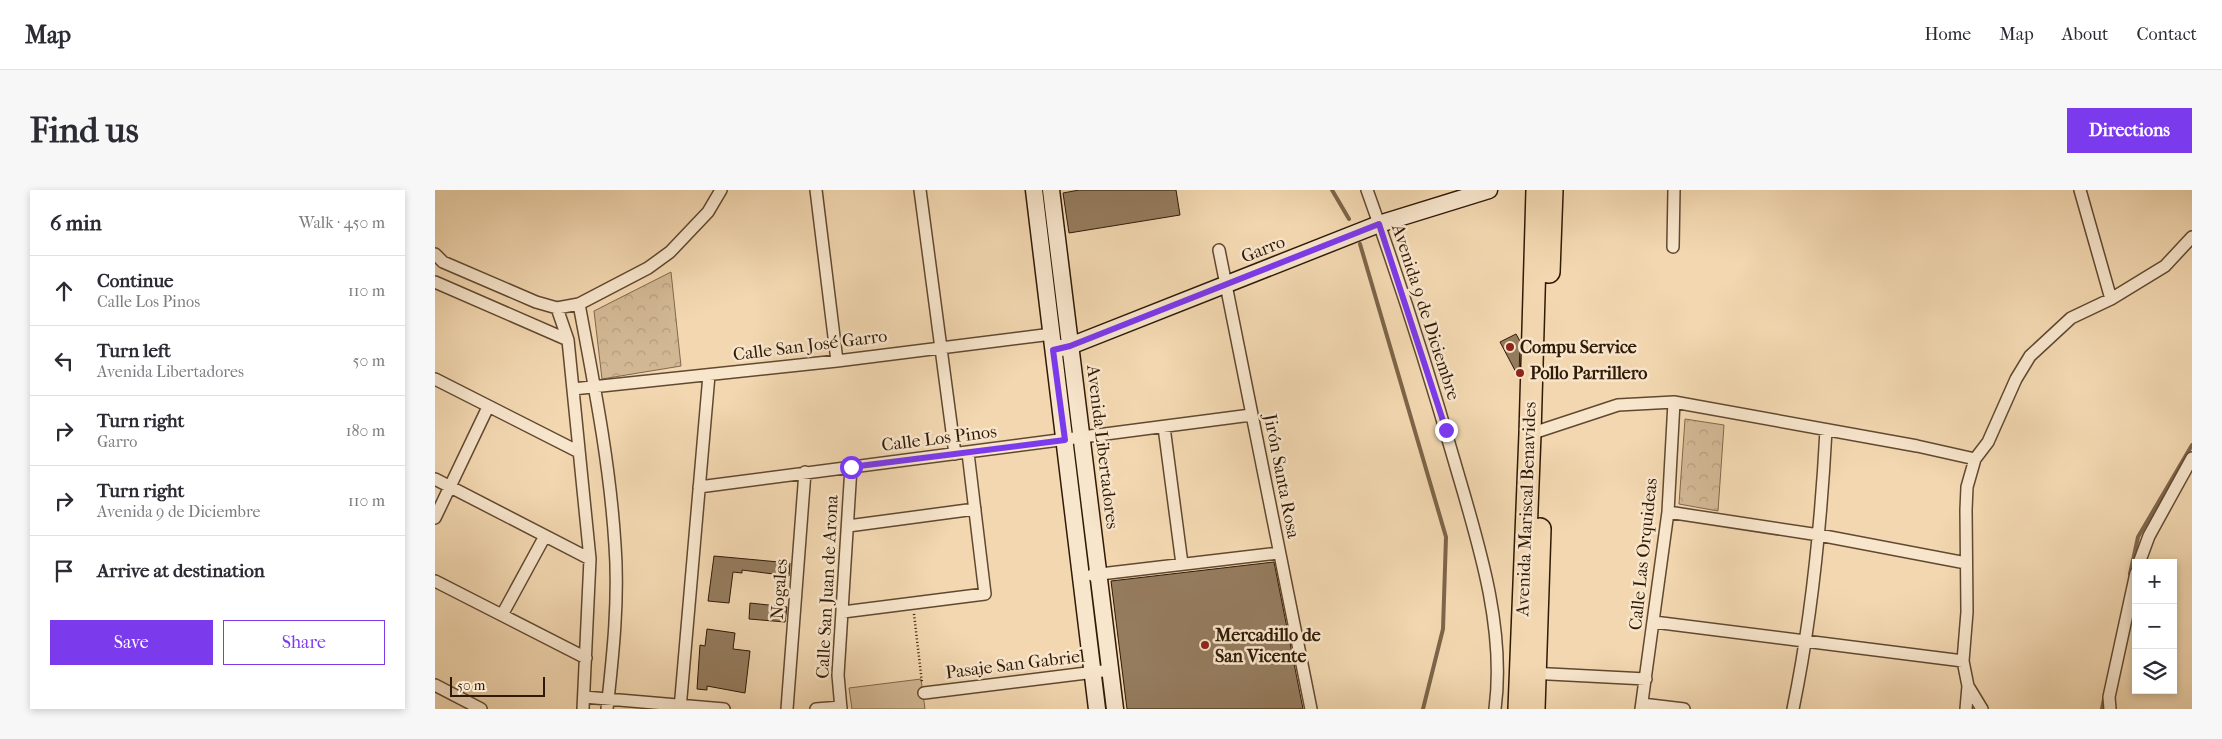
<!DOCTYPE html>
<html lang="en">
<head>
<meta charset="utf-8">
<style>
	:root { --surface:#fff; --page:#f7f7f7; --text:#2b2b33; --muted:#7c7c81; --line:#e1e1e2; --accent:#7c3aed }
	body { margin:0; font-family:"IM FELL French Canon",serif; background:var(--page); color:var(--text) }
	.controls { position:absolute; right:15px; bottom:15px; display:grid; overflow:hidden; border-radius:0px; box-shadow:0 2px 8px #0003 }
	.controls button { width:45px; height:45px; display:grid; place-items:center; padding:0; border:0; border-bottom:1px solid var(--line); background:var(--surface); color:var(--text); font:25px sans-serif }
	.scale { position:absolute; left:15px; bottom:12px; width:95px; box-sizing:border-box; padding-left:5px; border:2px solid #301a06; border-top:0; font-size:14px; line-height:18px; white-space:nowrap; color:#301a06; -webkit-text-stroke:4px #f7e5cc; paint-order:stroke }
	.stop { position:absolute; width:15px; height:15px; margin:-11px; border:4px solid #7c3aed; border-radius:50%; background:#fff }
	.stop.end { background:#7c3aed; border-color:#fff; box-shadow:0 1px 5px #0008 }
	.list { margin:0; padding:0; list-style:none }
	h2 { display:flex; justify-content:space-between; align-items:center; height:65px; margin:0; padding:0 20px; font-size:21px }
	h2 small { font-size:16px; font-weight:400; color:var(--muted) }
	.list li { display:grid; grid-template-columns:32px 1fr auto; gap:15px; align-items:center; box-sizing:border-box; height:70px; padding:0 20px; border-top:1px solid var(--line) }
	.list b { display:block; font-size:19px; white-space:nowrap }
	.list p { margin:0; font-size:16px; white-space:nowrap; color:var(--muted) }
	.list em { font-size:16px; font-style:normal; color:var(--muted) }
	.actions { display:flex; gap:10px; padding:15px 20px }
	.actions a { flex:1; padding:11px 0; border:1px solid var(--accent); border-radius:0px; text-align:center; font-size:18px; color:var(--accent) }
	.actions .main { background:var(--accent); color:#fff }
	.icon { flex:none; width:28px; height:28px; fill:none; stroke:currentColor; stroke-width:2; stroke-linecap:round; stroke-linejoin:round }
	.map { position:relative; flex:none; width:1757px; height:519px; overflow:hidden; border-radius:0px }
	header { display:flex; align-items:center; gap:30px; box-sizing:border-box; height:70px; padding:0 25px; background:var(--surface); border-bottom:1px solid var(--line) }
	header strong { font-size:24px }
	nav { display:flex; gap:28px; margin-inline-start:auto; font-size:18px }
	.intro { display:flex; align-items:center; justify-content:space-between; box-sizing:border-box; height:120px; padding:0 30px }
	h1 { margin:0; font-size:35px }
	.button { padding:12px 22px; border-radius:0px; background:var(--accent); color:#fff; font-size:18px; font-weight:700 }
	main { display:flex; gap:30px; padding:0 30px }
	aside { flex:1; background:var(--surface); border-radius:0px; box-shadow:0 2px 8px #0003 }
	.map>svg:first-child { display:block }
	.park { fill:url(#park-crowns); stroke:#80684c }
	.pitch { fill:#d1b793; stroke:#80684c }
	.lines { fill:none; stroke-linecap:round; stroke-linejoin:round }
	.stream { stroke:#7d6549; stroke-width:4 }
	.building { fill:#957c5e; stroke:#301a06 }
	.street-casing { stroke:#604930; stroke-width:14 }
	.secondary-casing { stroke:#301a06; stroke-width:19 }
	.highway-casing { stroke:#301a06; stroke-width:24 }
	.path { stroke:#301a06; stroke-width:2.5; stroke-dasharray:1 2.5; stroke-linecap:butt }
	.street { stroke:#f7e5cc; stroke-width:11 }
	.secondary { stroke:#f7e5cc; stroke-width:16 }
	.highway { stroke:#f2d7b0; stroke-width:21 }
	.route { stroke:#7c3aed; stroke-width:6 }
	.poi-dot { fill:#8f2418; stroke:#f7e5cc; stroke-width:2 }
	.labels { text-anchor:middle; stroke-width:5; stroke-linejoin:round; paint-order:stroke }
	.street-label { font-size:18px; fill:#301a06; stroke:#f7e5cc }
	.poi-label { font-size:18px; font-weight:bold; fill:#301a06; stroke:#f7e5cc; text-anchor:start }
</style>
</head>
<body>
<header>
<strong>Map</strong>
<nav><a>Home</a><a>Map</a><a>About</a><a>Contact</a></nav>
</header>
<div class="intro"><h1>Find us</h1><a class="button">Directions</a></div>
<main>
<aside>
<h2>6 min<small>Walk · 450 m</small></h2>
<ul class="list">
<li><svg class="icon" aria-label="ahead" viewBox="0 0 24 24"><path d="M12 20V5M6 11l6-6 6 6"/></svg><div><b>Continue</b><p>Calle Los Pinos</p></div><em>110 m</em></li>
<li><svg class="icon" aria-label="left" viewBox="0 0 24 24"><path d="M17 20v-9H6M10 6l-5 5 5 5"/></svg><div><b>Turn left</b><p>Avenida Libertadores</p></div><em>50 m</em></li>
<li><svg class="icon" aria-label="right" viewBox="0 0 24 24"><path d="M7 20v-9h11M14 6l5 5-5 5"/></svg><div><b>Turn right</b><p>Garro</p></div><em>180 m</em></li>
<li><svg class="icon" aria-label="right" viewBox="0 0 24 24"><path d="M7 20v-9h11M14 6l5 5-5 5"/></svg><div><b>Turn right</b><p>Avenida 9 de Diciembre</p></div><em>110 m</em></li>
<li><svg class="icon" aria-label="arrive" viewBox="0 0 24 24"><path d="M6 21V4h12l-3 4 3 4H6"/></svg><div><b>Arrive at destination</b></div></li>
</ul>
<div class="actions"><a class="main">Save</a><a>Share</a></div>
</aside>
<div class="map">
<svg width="1757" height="519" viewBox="0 0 1757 519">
	<defs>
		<pattern id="park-crowns" width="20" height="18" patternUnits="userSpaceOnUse" patternTransform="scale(1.25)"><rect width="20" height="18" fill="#d1b793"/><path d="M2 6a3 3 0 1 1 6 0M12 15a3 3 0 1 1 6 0" fill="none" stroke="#b49d7d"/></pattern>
	</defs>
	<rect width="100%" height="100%" fill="#f2d7b0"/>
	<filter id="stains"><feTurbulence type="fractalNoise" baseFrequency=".004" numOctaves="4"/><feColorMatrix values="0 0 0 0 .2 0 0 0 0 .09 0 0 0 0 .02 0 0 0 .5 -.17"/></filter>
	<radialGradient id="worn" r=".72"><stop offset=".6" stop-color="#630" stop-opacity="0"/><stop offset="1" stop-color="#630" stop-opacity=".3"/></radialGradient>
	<!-- park -->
	<path class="park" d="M236,82L246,176L167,189L159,121Z
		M1250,229L1289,235L1283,321L1244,314Z"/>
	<!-- pitch -->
	<path class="pitch" d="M486,489L490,519H417L414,498Z"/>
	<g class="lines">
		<!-- stream -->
		<path class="stream" d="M897,0L914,29
			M925,54L1011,347L1008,439L988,519
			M1695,384L1703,347L1757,255
			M1667,519L1669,509"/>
	</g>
	<!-- building -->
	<path class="building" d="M644,0H741L745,25L634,43L628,3Z
		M1081,144L1085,151L1084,188L1065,152Z
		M279,366L355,373L354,386L307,380V383L298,382L294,413L273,411Z
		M839,372L868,519H692L676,391Z
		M315,413L352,417L350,432L314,429Z
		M272,439L300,443L298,459L315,461L310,503L272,496V500L262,499L265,455L270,456Z"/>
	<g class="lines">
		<defs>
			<path id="street" d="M381,0L402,171
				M485,0L520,264
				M932,0C964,89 993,179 1019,270C1042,349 1071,436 1060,519
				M1645,0L1676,109
				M1238,57L1239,0
				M784,60L876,519
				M0,64L8,72L101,112L122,118L144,114L213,78L235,62L273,22L286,0
				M0,92L133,150
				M144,114C159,194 175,274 180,355C184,409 178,465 172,519
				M122,118L133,150L155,369L148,519
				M0,189L144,262
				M138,199L402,171L617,144
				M729,237L747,374
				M1095,244L1183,215L1239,212L1482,256L1540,269
				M0,289L155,369
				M264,297L816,225
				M1233,322L1384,345L1531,373
				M0,328L53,217
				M413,336L540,319
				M1704,373L1714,346L1757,268
				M657,385L844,363
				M0,391L151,468
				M408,422L550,404L533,263
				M67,425L110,346
				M1219,432L1528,471
				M1095,483L1211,489
				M0,495L46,519
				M489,503L676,480
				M149,507L289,519
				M1207,514L1249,519
				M245,519L274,185
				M352,519L370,282
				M381,519L406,517
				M406,519L403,485L416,277
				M1206,519L1233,322L1239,212
				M1358,519C1377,427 1386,334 1391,240
				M1531,519L1533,496
				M1547,519L1533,496L1528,471L1532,422L1531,320L1532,297L1540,269L1553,252L1581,189L1595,166L1636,128L1676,109L1730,76L1757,47
				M1675,519L1674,507L1701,383"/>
			<path id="secondary" d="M599,0L662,519
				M616,0L680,519
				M626,158L635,156L944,34L1054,0"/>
			<path id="highway" d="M1114,82L1117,0
				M1084,519L1095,244L1102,0
				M1099,519L1105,339"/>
		</defs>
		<!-- street casing -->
		<use href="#street" class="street-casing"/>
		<!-- secondary casing -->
		<use href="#secondary" class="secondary-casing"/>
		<!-- highway casing -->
		<use href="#highway" class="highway-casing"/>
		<!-- path -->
		<path class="path" d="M479,424L487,493"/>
		<!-- street -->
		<use href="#street" class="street"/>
		<!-- secondary -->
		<use href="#secondary" class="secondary"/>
		<!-- highway -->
		<use href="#highway" class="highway"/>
	</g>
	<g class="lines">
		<!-- route -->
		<path class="route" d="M416,277L630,250L618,160L635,156L944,34L1011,240"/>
	</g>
	<!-- markers -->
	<g class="poi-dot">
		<circle cx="1075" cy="157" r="5"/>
		<circle cx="1085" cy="183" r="5"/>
		<circle cx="770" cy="455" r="5"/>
	</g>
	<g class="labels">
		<!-- street labels -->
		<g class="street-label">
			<text transform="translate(828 59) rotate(-22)" y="6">Garro</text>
			<text transform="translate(991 122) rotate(72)" y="6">Avenida 9 de Diciembre</text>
			<text transform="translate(375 155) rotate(-7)" y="6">Calle San José Garro</text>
			<text transform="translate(504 248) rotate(-7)" y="6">Calle Los Pinos</text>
			<text transform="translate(668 257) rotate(83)" y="6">Avenida Libertadores</text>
			<text transform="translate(847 286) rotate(79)" y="6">Jirón Santa Rosa</text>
			<text transform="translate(1091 319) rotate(-88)" y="6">Avenida Mariscal Benavides</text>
			<text transform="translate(1208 364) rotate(-84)" y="6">Calle Las Orquideas</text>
			<text transform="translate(392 397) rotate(-87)" y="6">Calle San Juan de Arona</text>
			<text transform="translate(344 399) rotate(-86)" y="6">Nogales</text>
			<text transform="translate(580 474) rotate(-7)" y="6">Pasaje San Gabriel</text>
		</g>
		<!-- poi labels -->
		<g class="poi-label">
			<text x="1085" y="163">Compu Service</text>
			<text x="1095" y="189">Pollo Parrillero</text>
			<text x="780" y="451">Mercadillo de<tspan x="780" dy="21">San Vicente</tspan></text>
		</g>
	</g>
	<rect width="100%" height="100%" filter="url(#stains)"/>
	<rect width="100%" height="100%" fill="url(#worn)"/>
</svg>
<div class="controls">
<button>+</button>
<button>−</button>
<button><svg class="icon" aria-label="layers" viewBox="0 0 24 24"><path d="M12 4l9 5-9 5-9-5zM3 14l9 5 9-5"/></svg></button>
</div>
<div class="scale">50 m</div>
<div class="stop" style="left:416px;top:277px"></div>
<div class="stop end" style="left:1011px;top:240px"></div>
</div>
</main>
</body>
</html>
